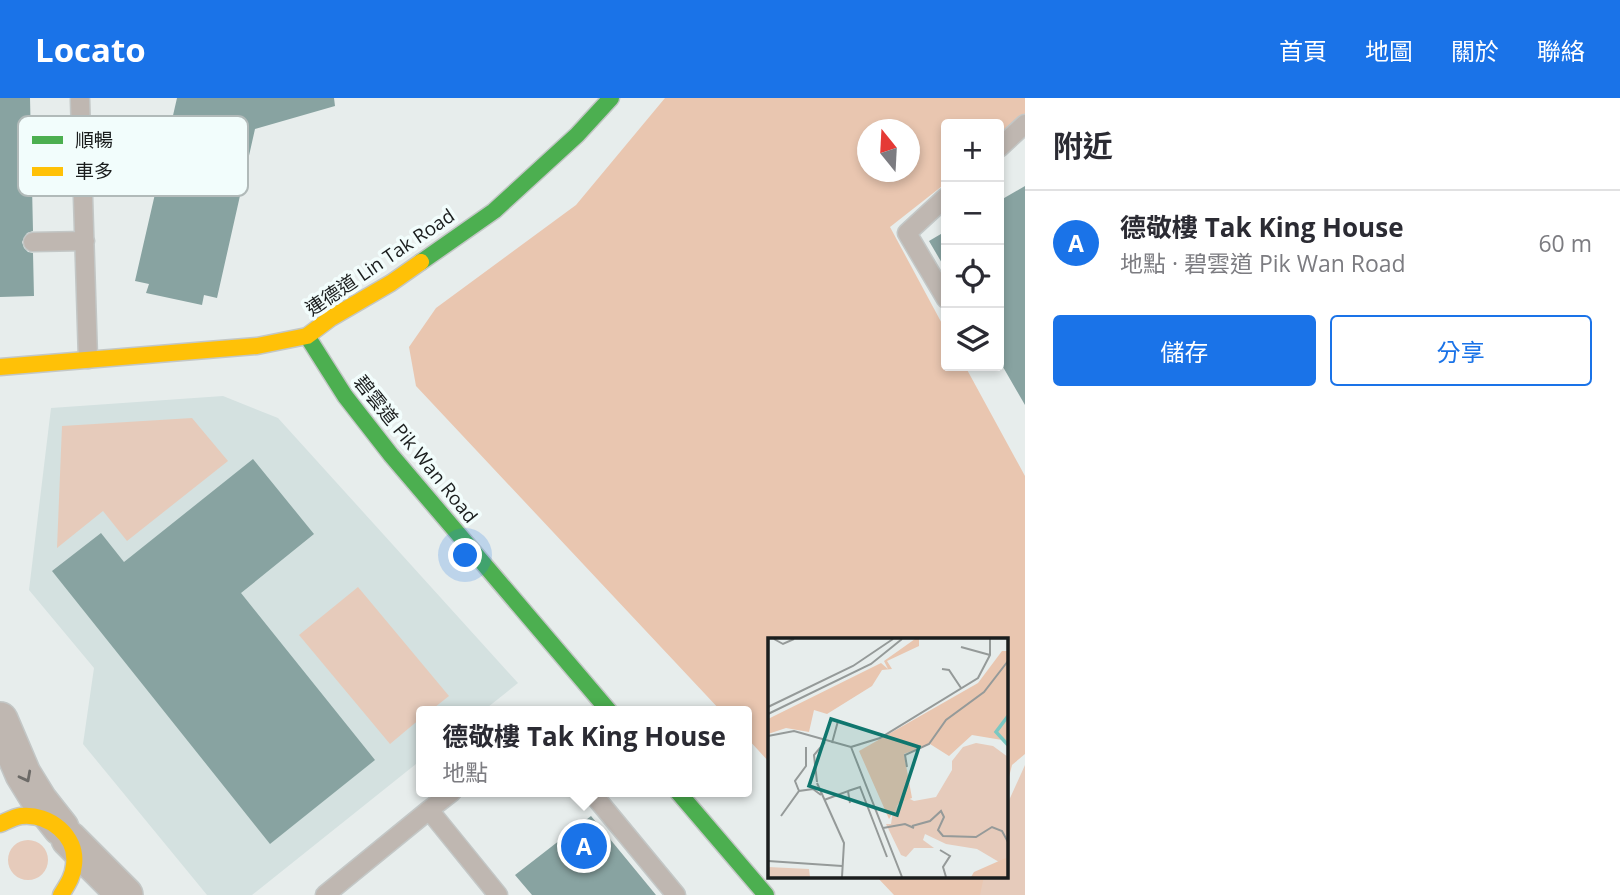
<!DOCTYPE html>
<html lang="zh-TW">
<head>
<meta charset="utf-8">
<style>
	:root { --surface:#fff; --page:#f7f7f7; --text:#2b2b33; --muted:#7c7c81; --line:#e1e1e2; --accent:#1a73e8 }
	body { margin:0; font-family:"Open Sans","Noto Sans TC",sans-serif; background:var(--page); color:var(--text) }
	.controls { position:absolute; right:21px; top:21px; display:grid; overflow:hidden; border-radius:7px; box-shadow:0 4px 10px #0003 }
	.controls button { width:63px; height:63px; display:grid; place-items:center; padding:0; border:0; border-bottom:2px solid var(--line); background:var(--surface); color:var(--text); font:35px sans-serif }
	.compass { position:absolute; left:857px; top:21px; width:63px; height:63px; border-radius:50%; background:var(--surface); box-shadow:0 4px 10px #0003; rotate:342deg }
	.you { position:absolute; left:466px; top:458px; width:24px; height:24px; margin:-18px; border:5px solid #fff; border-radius:50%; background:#1a73e8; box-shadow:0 0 0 10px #1a73e833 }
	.badge { display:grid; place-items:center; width:46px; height:46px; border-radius:50%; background:var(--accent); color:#fff; font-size:23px; font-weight:700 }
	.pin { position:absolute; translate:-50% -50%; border:4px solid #fff; box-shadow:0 2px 7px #0006 }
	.popup { position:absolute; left:416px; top:608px; width:336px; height:91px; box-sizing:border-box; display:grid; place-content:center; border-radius:7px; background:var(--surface); filter:drop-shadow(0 2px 5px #0005); font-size:23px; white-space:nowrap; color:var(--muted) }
	.popup b { font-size:26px; color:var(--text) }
	.popup::after { content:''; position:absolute; left:50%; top:100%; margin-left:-14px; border:14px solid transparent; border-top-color:var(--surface) }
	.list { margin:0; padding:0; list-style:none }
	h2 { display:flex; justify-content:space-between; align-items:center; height:91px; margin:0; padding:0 28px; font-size:30px }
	h2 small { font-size:23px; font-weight:400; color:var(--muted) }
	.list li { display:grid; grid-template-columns:46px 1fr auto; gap:21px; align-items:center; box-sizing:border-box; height:105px; padding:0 28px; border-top:2px solid var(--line) }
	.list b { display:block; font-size:26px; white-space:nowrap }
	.list p { margin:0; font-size:23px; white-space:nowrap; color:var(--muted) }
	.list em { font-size:23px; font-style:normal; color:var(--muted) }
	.actions { display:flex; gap:14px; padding:21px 28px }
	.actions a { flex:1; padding:16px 0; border:2px solid var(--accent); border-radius:7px; text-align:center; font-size:24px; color:var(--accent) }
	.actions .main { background:var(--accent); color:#fff }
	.icon { flex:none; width:38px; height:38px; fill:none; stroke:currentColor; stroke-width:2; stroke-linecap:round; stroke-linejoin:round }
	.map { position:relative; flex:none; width:1025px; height:797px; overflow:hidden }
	header { display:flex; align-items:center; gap:42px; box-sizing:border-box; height:98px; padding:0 35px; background:var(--accent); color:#fff }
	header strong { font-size:33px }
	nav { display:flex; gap:38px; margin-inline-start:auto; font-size:24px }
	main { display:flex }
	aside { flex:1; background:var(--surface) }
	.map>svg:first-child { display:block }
	.built { fill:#d4e1e0 }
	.green { fill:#e6cbbb }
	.forest { fill:#e9c6b0; fill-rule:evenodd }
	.building { fill:#88a3a1 }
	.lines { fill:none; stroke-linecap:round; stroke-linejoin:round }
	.lane-casing { stroke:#c3c7c6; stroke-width:21 }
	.street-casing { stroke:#c3c7c6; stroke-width:38 }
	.fast-casing { stroke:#c3c7c6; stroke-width:19 }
	.slow-casing { stroke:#c3c7c6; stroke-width:19 }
	.lane { stroke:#bfb7b1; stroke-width:18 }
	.street { stroke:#bfb7b1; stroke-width:35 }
	.fast { stroke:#4caf50; stroke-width:16 }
	.slow { stroke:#ffc107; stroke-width:16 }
	.oneway { stroke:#6c6a67 }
	.labels { text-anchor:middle; stroke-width:7; stroke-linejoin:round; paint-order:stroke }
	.street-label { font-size:19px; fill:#1a1d1d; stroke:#f2fdfc }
	.inset-river { fill:none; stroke:#7bc8c2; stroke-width:3.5 }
	.inset-road { fill:none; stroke:#959a99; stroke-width:2 }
	.view { fill:#0f766e; fill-opacity:0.15; stroke:#0f766e; stroke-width:3.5 }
	.inset-edge { fill:none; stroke:#1a1d1d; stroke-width:3.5 }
	.key { fill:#f2fdfc; stroke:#b1bab9; stroke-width:2 }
	.key-label { font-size:19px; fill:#1a1d1d }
</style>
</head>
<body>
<header>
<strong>Locato</strong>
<nav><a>首頁</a><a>地圖</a><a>關於</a><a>聯絡</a></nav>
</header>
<main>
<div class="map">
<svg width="1025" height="797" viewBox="0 0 1025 797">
	<rect width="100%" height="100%" fill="#e7edec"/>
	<!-- built -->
	<path class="built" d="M223,298L278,320L518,585L483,613H421V662L252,797H207L83,646L94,570L29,492L51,310Z"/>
	<!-- green -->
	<path class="green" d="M192,320L228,363L127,443L103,413L57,450L62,328Z
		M358,489L449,598L430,613H421V620L390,646L299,537Z
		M1025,667V797H974L975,778H1006V709Z
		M8 762a20 20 0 1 1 40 0a20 20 0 1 1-40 0Z"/>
	<!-- forest -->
	<path class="forest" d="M665,0H1025V24L999,45V26H946V85L890,129L946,233V268H965L1025,378V656L1012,667L1006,691V542H769V664L747,640V613H721L416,288L409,249L436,210L576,107ZM867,32H909V74H867Z
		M876,778H984L980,797H894Z"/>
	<!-- building -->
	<path class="building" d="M0,0H30L33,133L27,135L22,144L24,150L28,154L33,155L34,198L0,199Z
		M177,0H334L335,8L255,31L217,200L204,197L202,207L146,195L149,186L135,183Z
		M1025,88V307L999,262V103Z
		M946,133V172L929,143Z
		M253,361L314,436L241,495L375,662L270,746L52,473L101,435L124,464Z
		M591,718L656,797H532L515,777Z"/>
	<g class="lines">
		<defs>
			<path id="lane" d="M80,2L88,261
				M999,50L1025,26
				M946,99L907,135L946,201
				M33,144L85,143
				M591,694L676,797
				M429,712L452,694
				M325,797L429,712L498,797"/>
			<path id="street" d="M0,622L23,676L39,702L61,730
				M69,741L125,797"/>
			<path id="fast" d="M421,164L494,113L577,37L611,0
				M307,238L345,298L391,357L609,613
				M678,694L766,797"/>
			<path id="slow" d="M0,269L257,248L307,238L331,220L391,185L421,164
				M0,726C7,723 14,719 21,718C49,715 78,738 74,767C73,779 67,787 61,797"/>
		</defs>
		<!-- lane casing -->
		<use href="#lane" class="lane-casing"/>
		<!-- street casing -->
		<use href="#street" class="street-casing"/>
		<!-- fast casing -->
		<use href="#fast" class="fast-casing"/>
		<!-- slow casing -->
		<use href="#slow" class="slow-casing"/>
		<!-- lane -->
		<use href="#lane" class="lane"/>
		<!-- street -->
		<use href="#street" class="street"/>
		<!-- fast -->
		<use href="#fast" class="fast"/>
		<!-- slow -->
		<use href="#slow" class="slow"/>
	</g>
	<!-- one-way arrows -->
	<defs><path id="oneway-chevron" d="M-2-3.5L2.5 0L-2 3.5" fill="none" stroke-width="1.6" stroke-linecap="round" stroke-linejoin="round" transform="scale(1.75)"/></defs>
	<use class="oneway" href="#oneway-chevron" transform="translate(26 679) rotate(62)"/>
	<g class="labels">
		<!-- street labels -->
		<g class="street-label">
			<text transform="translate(380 164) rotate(-34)" y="7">連德道 Lin Tak Road</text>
			<text transform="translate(416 351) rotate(51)" y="7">碧雲道 Pik Wan Road</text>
		</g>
	</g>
	<!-- overview -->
	<g transform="translate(768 540)">
		<rect width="240" height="240" fill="#e7edec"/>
		<path d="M208,105L225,108L240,119V222L231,224L209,211L178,206L157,196L155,202L166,210H146L138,219L133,217L118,186H123L125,173L138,159L146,163L168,159L184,132V123L195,109ZM0,229L41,231L42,239H0Z" fill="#e6cbbb"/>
		<path d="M147,1H151V8L119,23L124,31L114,32L104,48L59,76L46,72L41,94L18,90L0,96V81L113,25L120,31L116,23ZM234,13H240V103L204,97L181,118L162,106L136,116L144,160L131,165L121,181L91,113L210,45ZM240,219V239H203L206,234Z" fill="#e9c6b0"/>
		<path class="inset-river" d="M240,78L228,94L240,107"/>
		<path class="inset-road" d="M6,1L15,6L26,1M193,9L222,17M174,31L181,32L193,50M0,69L85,28L125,1M0,76L103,26L134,1M0,98L26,93L83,109M64,105L70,83M139,129L137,117L161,106L178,82L216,54L240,23M49,144L46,117L57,104M49,145L76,205L74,239M31,153L27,143L38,128V109M80,153L92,149L119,219M56,162L80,153L82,165M13,178L31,153L45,151L53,157M144,188L162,183L173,173L176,179L170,192L175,198L208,199L224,189L234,193L240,204M115,190L137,186L146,190M172,212L182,218L175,229L178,239M0,223L74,228M134,239L83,109L112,100L210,40L222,17V1"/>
		<path class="view" d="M63,81L151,109L129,177L41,148Z"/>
		<rect width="240" height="240" class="inset-edge"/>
	</g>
	<!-- legend -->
	<rect x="18" y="18" width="230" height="80" rx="10" class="key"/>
	<rect x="32" y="38" width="31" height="8" fill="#4caf50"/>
	<rect x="32" y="69" width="31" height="9" fill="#ffc107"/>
	<g class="key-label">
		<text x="75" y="49">順暢</text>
		<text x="75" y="80">車多</text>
	</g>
</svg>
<div class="controls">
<button>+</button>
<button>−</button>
<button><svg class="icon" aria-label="locate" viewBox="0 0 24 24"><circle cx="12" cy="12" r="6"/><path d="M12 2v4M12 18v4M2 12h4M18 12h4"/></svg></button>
<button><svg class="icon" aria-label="layers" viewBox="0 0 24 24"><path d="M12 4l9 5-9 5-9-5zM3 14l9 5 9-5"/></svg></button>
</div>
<svg class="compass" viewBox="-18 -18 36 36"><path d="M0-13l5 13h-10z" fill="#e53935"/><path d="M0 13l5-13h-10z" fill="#7c7c81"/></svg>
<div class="you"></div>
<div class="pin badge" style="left:584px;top:748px">A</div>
<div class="popup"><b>德敬樓 Tak King House</b>地點</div>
</div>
<aside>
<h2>附近<small></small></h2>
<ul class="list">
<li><span class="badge">A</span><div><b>德敬樓 Tak King House</b><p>地點 · 碧雲道 Pik Wan Road</p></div><em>60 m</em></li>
</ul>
<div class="actions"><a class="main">儲存</a><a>分享</a></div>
</aside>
</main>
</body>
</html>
